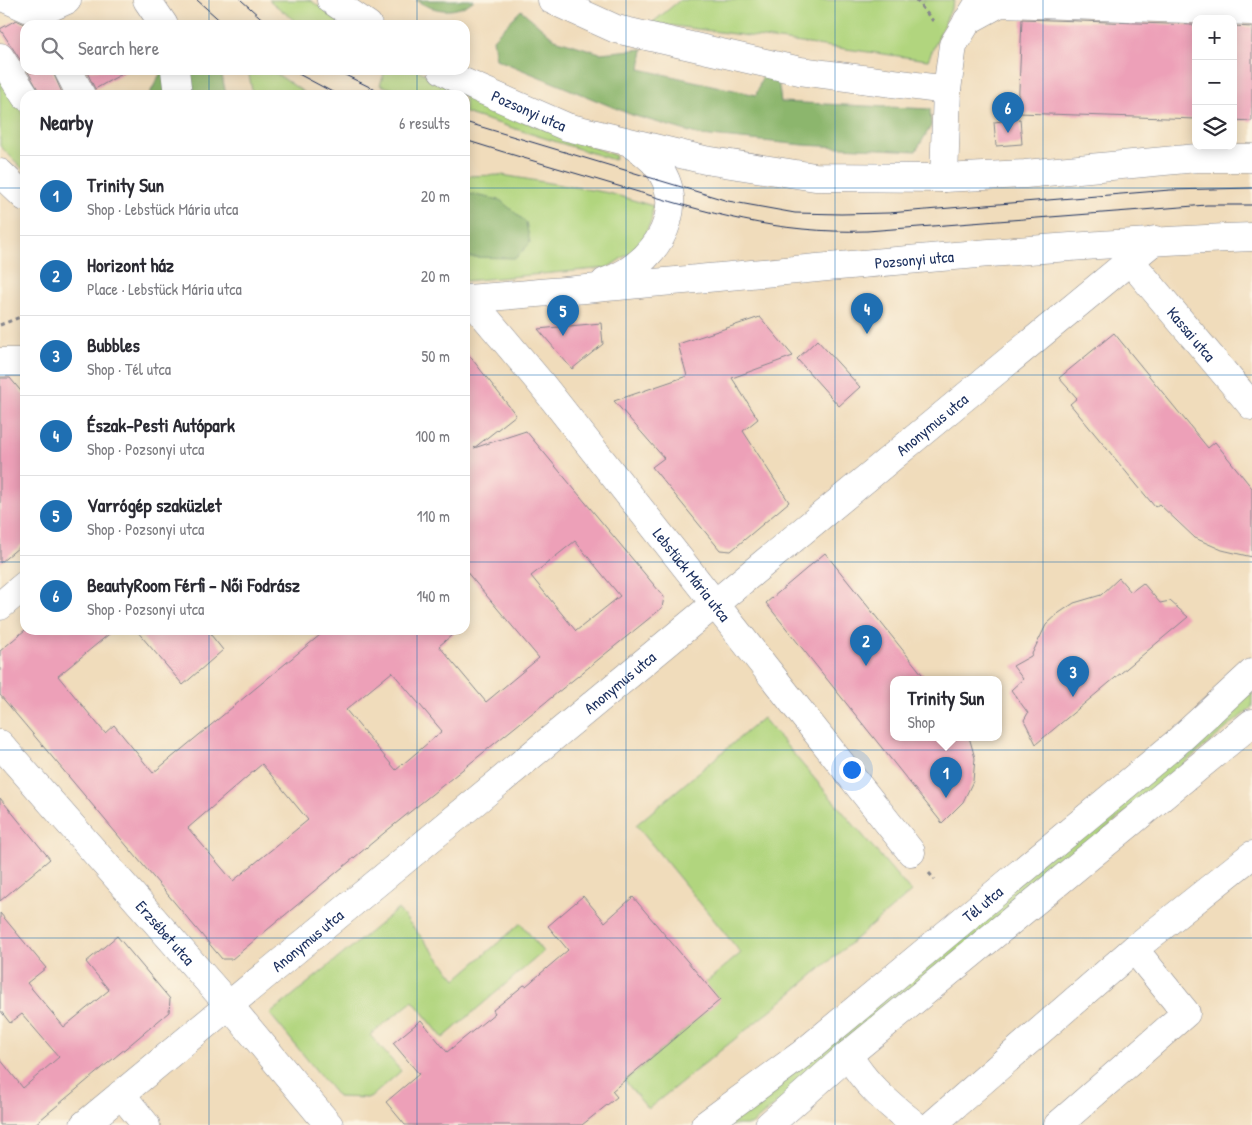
<!DOCTYPE html>
<html lang="en">
<head>
<meta charset="utf-8">
<style>
	:root { --surface:#fff; --page:#f7f7f7; --text:#2b2b33; --muted:#7c7c81; --line:#e1e1e2; --accent:#1f6fb2 }
	body { margin:0; font-family:"Patrick Hand",sans-serif; background:var(--page); color:var(--text) }
	.controls { position:absolute; right:15px; top:15px; display:grid; overflow:hidden; border-radius:10px; box-shadow:0 2px 12px #0003 }
	.controls button { width:45px; height:45px; display:grid; place-items:center; padding:0; border:0; border-bottom:1px solid var(--line); background:var(--surface); color:var(--text); font:25px sans-serif }
	.you { position:absolute; left:851px; top:769px; width:18px; height:18px; margin:-12px; border:4px solid #fff; border-radius:50%; background:#1a73e8; box-shadow:0 0 0 8px #1a73e833 }
	.badge { display:grid; place-items:center; width:32px; height:32px; border-radius:50%; background:var(--accent); color:#fff; font-size:16px; font-weight:700 }
	.pin { position:absolute; translate:-50% -41px; filter:drop-shadow(0 1px 2px #0008) }
	.pin::after { content:''; position:absolute; top:26px; width:18px; height:15px; background:inherit; clip-path:polygon(0 0,100% 0,50% 100%) }
	.popup { position:absolute; left:890px; top:676px; width:112px; height:65px; box-sizing:border-box; display:grid; place-content:center; border-radius:10px; background:var(--surface); filter:drop-shadow(0 1px 4px #0005); font-size:16px; white-space:nowrap; color:var(--muted) }
	.popup b { font-size:19px; color:var(--text) }
	.popup::after { content:''; position:absolute; left:50%; top:100%; margin-left:-10px; border:10px solid transparent; border-top-color:var(--surface) }
	.list { margin:0; padding:0; list-style:none }
	h2 { display:flex; justify-content:space-between; align-items:center; height:65px; margin:0; padding:0 20px; font-size:21px }
	h2 small { font-size:16px; font-weight:400; color:var(--muted) }
	.list li { display:grid; grid-template-columns:32px 1fr auto; gap:15px; align-items:center; box-sizing:border-box; height:80px; padding:0 20px; border-top:1px solid var(--line) }
	.list b { display:block; font-size:19px; white-space:nowrap }
	.list p { margin:0; font-size:16px; white-space:nowrap; color:var(--muted) }
	.list em { font-size:16px; font-style:normal; color:var(--muted) }
	.icon { flex:none; width:28px; height:28px; fill:none; stroke:currentColor; stroke-width:2; stroke-linecap:round; stroke-linejoin:round }
	.map { position:relative; flex:none; width:1252px; height:1125px; overflow:hidden }
	.search { position:absolute; background:var(--surface); box-shadow:0 2px 12px #0003; left:20px; top:20px; width:450px; height:55px; display:flex; align-items:center; gap:12px; box-sizing:border-box; padding:0 18px; border-radius:15px; color:var(--muted); font-size:19px }
	.panel { position:absolute; background:var(--surface); box-shadow:0 2px 12px #0003; left:20px; top:90px; width:450px; height:545px; border-radius:15px }
	.map>svg:first-child { display:block }
	.green { fill:#b1d57e; stroke:#66826e }
	.forest { fill:#8cb66d; stroke:#547266 }
	.building { fill:#eda0b8; fill-rule:evenodd }
	.lines { fill:none; stroke-linecap:round; stroke-linejoin:round }
	.minor-casing { stroke:#86868c; stroke-width:29 }
	.major-casing { stroke:#86868c; stroke-width:29 }
	.path { stroke:#86868c; stroke-width:3; stroke-dasharray:4 4; stroke-linecap:butt }
	.minor { stroke:#fff; stroke-width:28 }
	.major { stroke:#fff; stroke-width:28 }
	.tram { stroke:#1b2f5e; stroke-width:1 }
	.grid { fill:none; stroke:#1f6fb2; stroke-width:1; stroke-opacity:0.55 }
	.labels { text-anchor:middle; stroke-width:4; stroke-linejoin:round; paint-order:stroke }
	.street-label { font-size:16px; fill:#1b2f5e; stroke:#fcf5e5 }
</style>
</head>
<body>
<div class="map">
<svg width="1252" height="1125" viewBox="0 0 1252 1125">
	<rect width="100%" height="100%" fill="#fcf5e5"/>
	<filter id="ink" filterUnits="userSpaceOnUse"><feTurbulence type="fractalNoise" baseFrequency=".02" numOctaves="2"/><feDisplacementMap in="SourceGraphic" scale="10" xChannelSelector="R" yChannelSelector="G"/><feConvolveMatrix kernelMatrix="1 2 1 2 8 2 1 2 1" color-interpolation-filters="sRGB"/></filter>
	<filter id="wash" filterUnits="userSpaceOnUse"><feTurbulence type="fractalNoise" baseFrequency=".0096" numOctaves="4" result="noise"/><feDisplacementMap in="SourceGraphic" scale="20" xChannelSelector="R" yChannelSelector="G"/><feGaussianBlur stdDeviation="1.12" result="paint"/><feColorMatrix in="noise" values="0 0 0 0 0 0 0 0 0 0 0 0 0 0 0 0 0 1.4 0 .05"/><feComposite in="paint" operator="in"/></filter>
	<g filter="url(#wash)">
		<rect width="100%" height="100%" fill="#f0dcbb"/>
		<!-- green -->
		<path class="green" d="M269,0H310L346,25H300Z
			M680,0H955L928,60L652,23Z
			M248,70H271L308,95H253Z
			M377,70H418L458,92L523,121L616,156L614,160L465,113V95H411L380,85L384,74Z
			M0,74L25,118V171L0,146Z
			M502,175L609,193L653,206L651,221L639,247L607,268L465,281V176Z
			M1252,690V707L751,1125H717Z
			M763,718L911,892L782,1001L648,1109L625,1081L719,1000L705,983L741,953L636,825Z
			M398,909L456,979L521,923L543,952L443,1038L413,1001L370,1035L401,1071L370,1098L338,1097L270,1014Z"/>
		<!-- forest -->
		<path class="forest" d="M416,0H474C456,15 434,12 416,0Z
			M521,10L555,39L600,53L643,49L640,69L756,95L764,72H777L781,102L930,109L931,126L916,151L804,145L700,135L632,115L496,59L493,39Z
			M165,70H221L226,95H149L160,74Z
			M465,193L500,200L526,222L530,243L516,258L465,257Z"/>
		<g id="blocks">
			<!-- building -->
			<path class="building" d="M1022,19L1196,25V119L1018,113Z
				M16,20L27,25L25,67L0,29Z
				M1233,26L1252,27V121L1233,120Z
				M27,70H52L63,95H41Z
				M86,70H129L95,89Z
				M1020,119L1022,144L996,146L994,122Z
				M760,317L793,356L732,378L758,419L743,431L789,502L731,551L720,550L652,467L664,458L614,401L687,376L678,344Z
				M601,323L603,344L572,369L538,329Z
				M1114,333L1208,448L1215,442L1252,488V557L1222,550L1195,538L1159,504L1155,507L1070,404L1077,398L1059,378Z
				M817,340L860,387L839,406L797,359Z
				M465,350L516,415L474,448L526,431L664,597L662,608L384,833L232,959H222L0,695V651L25,630H114L58,676L105,733L114,725L153,773L326,630H458L439,646L486,702L539,658L465,570ZM575,541L620,596L576,631L531,576ZM392,672L442,731L396,770L346,710ZM262,764L308,820L233,881L188,828Z
				M0,378H10L25,396V542L0,563Z
				M825,553L926,679H894V737H969L975,758L973,781L963,802L942,823L766,603Z
				M1119,578L1131,592L1143,583L1160,603L1170,601L1188,617L1036,744L1024,720L1028,713L1011,690L1023,679L1013,666L1031,656L1046,625L1059,613L1074,603L1101,595Z
				M136,630H207L223,650L183,685Z
				M0,798L50,859L0,901Z
				M583,896L605,922L633,897L720,1000L612,1091L617,1097L582,1125H405L386,1102L419,1074L393,1043L421,1020L447,1052L495,1013L493,1010L524,985L526,986L568,950L548,926Z
				M0,913L46,968L27,983L64,1027L109,990L86,962L117,936L170,999L169,1012L34,1125H0V1059L23,1088L59,1057L22,1014L10,1023L0,1010Z"/>
		</g>
	</g>
	<g filter="url(#ink)">
		<use href="#blocks" fill-opacity="0" stroke="#86868c" stroke-width="1"/>
		<g class="lines">
			<defs>
				<g id="minor">
					<path d="M9,0L38,13L44,25"/>
					<path d="M147,0L164,25"/>
					<path d="M552,0L616,29L800,71L947,90"/>
					<path d="M38,13L67,0"/>
					<path d="M967,21L1000,3L1252,11"/>
					<path d="M0,57L25,96"/>
					<path d="M68,70L81,95"/>
					<path d="M175,70L178,95"/>
					<path d="M944,178L947,90L953,45L977,6"/>
					<path id="s1" d="M1131,262L1252,406"/>
					<path id="s2" d="M470,299L539,381L911,852"/>
					<path d="M0,362H25"/>
					<path d="M0,606L25,585"/>
					<path id="s3" d="M0,744L228,1004L329,1125"/>
					<path d="M848,1055C868,1088 887,1102 915,1125"/>
					<path d="M121,1094L146,1125"/>
					<path id="s4" d="M84,1125L1155,240"/>
					<path id="s5" d="M705,1125L802,1054L1175,744L1252,673"/>
					<path d="M769,1125L848,1055L1252,723"/>
					<path d="M932,1125L1134,949L1252,855"/>
					<path d="M1058,1125L1186,1013L1134,949"/>
				</g>
				<g id="major">
					<path d="M331,0L368,25"/>
					<path id="s6" d="M442,70L459,80L567,127L705,160L815,177L944,178L1025,174L1197,158H1252"/>
					<path d="M0,173L25,197"/>
					<path d="M605,282C667,261 700,185 634,146"/>
					<path id="s7" d="M465,299C727,279 989,247 1252,237"/>
				</g>
			</defs>
			<!-- minor casing -->
			<use href="#minor" class="minor-casing"/>
			<!-- major casing -->
			<use href="#major" class="major-casing"/>
			<!-- path -->
			<path class="path" d="M916,0L933,21
				M0,325L25,315
				M929,873L935,880"/>
			<!-- minor -->
			<use href="#minor" class="minor"/>
			<!-- major -->
			<use href="#major" class="major"/>
			<!-- tram -->
			<path class="tram" d="M197,0L225,25
				M241,0L269,25
				M291,70L338,95
				M335,70L386,95
				M465,122L728,201L795,213L841,214L889,213L1170,190L1252,188
				M465,140C518,157 572,172 625,188C709,213 777,234 867,231L1207,205H1252"/>
		</g>
	</g>
	<!-- grid -->
	<path class="grid" d="M209,0V25M417,0V25M626,0V1125M835,0V1125M1043,0V1125M209,70V95M417,70V95M0,188H25M465,188H1252M0,375H25M465,375H1252M0,562H25M465,562H1252M209,630V1125M417,630V1125M0,750H1252M0,938H1252"/>
	<g class="labels">
		<!-- street labels -->
		<g class="street-label">
			<text dy="6" stroke="none"><textPath href="#s6" startOffset="96">Pozsonyi utca</textPath></text>
			<text dy="6" stroke="none"><textPath href="#s7" startOffset="451">Pozsonyi utca</textPath></text>
			<text dy="6" stroke="none"><textPath href="#s1" startOffset="94">Kassai utca</textPath></text>
			<text dy="6" stroke="none"><textPath href="#s4" startOffset="1100">Anonymus utca</textPath></text>
			<text dy="6" stroke="none"><textPath href="#s2" startOffset="354">Lebstück Mária utca</textPath></text>
			<text dy="6" stroke="none"><textPath href="#s4" startOffset="695">Anonymus utca</textPath></text>
			<text dy="6" stroke="none"><textPath href="#s5" startOffset="355">Tél utca</textPath></text>
			<text dy="6" stroke="none"><textPath href="#s3" startOffset="251">Erzsébet utca</textPath></text>
			<text dy="6" stroke="none"><textPath href="#s4" startOffset="290">Anonymus utca</textPath></text>
		</g>
	</g>
</svg>
<div class="controls">
<button>+</button>
<button>−</button>
<button><svg class="icon" aria-label="layers" viewBox="0 0 24 24"><path d="M12 4l9 5-9 5-9-5zM3 14l9 5 9-5"/></svg></button>
</div>
<div class="you"></div>
<div class="pin badge" style="left:946px;top:798px">1</div>
<div class="popup"><b>Trinity Sun</b>Shop</div>
<div class="pin badge" style="left:866px;top:666px">2</div>
<div class="pin badge" style="left:1073px;top:697px">3</div>
<div class="pin badge" style="left:867px;top:334px">4</div>
<div class="pin badge" style="left:563px;top:336px">5</div>
<div class="pin badge" style="left:1008px;top:133px">6</div>
<div class="search"><svg class="icon" aria-label="search" viewBox="0 0 24 24"><circle cx="10" cy="10" r="6"/><path d="M15 15l6 6"/></svg>Search here</div>
<section class="panel">
<h2>Nearby<small>6 results</small></h2>
<ul class="list">
<li><span class="badge">1</span><div><b>Trinity Sun</b><p>Shop · Lebstück Mária utca</p></div><em>20 m</em></li>
<li><span class="badge">2</span><div><b>Horizont ház</b><p>Place · Lebstück Mária utca</p></div><em>20 m</em></li>
<li><span class="badge">3</span><div><b>Bubbles</b><p>Shop · Tél utca</p></div><em>50 m</em></li>
<li><span class="badge">4</span><div><b>Észak-Pesti Autópark</b><p>Shop · Pozsonyi utca</p></div><em>100 m</em></li>
<li><span class="badge">5</span><div><b>Varrógép szaküzlet</b><p>Shop · Pozsonyi utca</p></div><em>110 m</em></li>
<li><span class="badge">6</span><div><b>BeautyRoom Férfi - Női Fodrász</b><p>Shop · Pozsonyi utca</p></div><em>140 m</em></li>
</ul>
</section>
</div>
</body>
</html>
